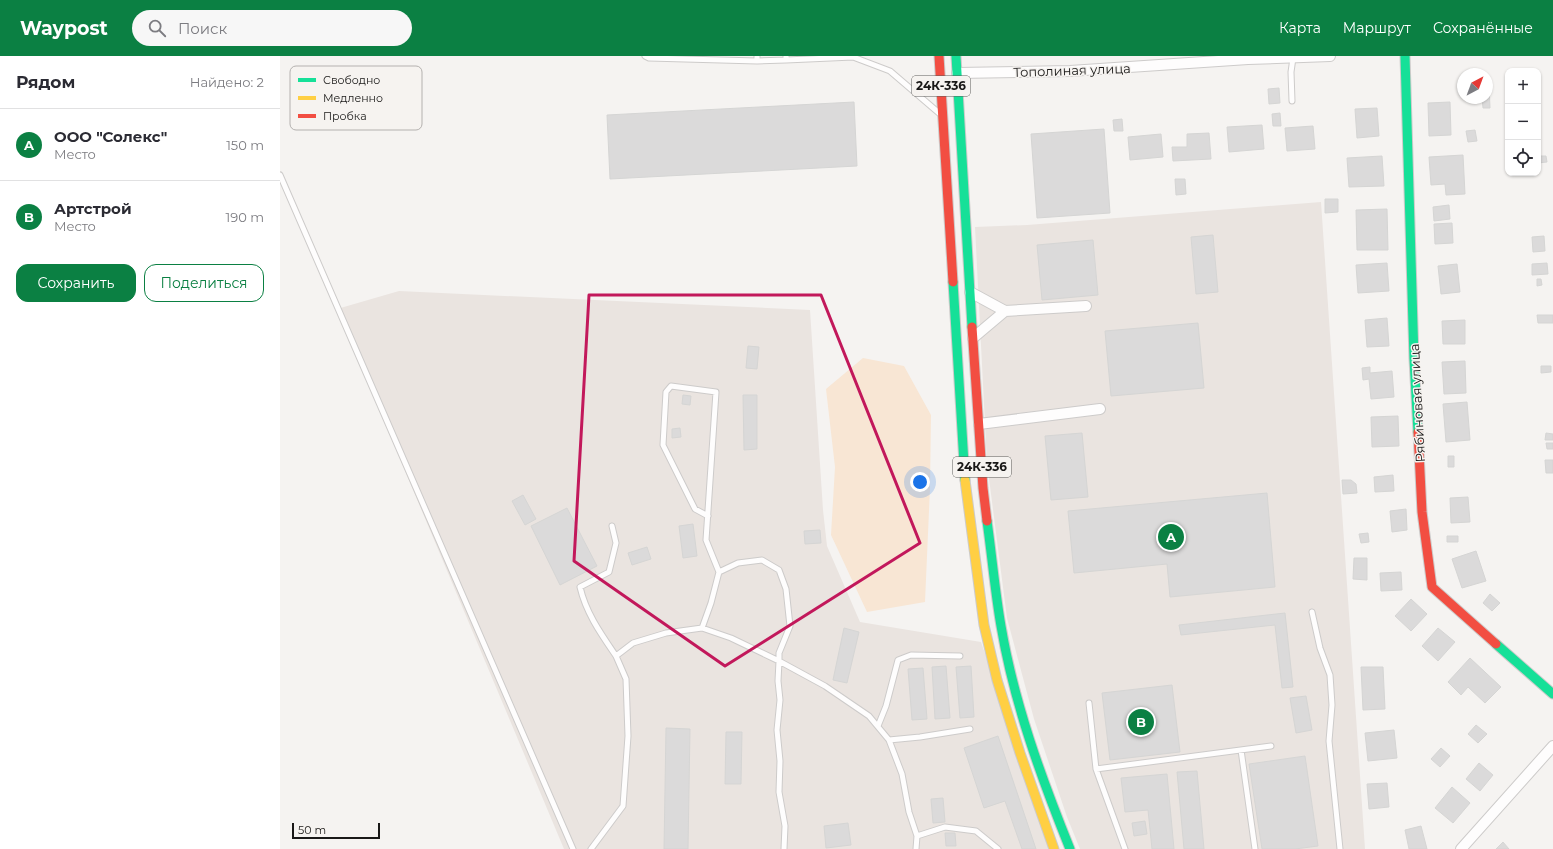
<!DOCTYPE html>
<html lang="ru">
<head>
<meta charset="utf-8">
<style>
	:root { --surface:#fff; --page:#f7f7f7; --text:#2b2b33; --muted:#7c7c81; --line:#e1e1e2; --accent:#0b8043 }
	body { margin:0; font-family:Montserrat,sans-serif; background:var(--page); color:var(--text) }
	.controls { position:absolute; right:12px; top:12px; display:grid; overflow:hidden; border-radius:8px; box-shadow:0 1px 3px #0004 }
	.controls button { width:36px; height:36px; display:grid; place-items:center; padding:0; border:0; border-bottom:1px solid var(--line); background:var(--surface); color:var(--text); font:20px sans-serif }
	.compass { position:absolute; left:1177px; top:12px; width:36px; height:36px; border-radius:50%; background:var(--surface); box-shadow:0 1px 3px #0004; rotate:41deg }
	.scale { position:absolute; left:12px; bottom:10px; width:88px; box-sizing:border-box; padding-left:4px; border:2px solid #191817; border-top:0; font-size:11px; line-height:14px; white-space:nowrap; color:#191817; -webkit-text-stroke:3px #f6f3f0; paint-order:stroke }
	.you { position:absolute; left:640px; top:426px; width:14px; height:14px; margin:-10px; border:3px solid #fff; border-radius:50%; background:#1a73e8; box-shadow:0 0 0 6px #1a73e833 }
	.badge { display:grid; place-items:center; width:26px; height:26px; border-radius:50%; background:var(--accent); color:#fff; font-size:13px; font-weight:700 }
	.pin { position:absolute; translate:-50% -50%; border:2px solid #fff; box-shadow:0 1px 4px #0006 }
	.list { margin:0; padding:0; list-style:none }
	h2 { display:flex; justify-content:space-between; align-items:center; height:52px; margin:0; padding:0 16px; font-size:17px }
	h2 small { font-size:13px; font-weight:400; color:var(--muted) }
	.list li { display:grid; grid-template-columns:26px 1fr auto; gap:12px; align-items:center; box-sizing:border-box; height:72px; padding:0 16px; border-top:1px solid var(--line) }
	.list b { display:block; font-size:15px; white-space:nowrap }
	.list p { margin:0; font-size:13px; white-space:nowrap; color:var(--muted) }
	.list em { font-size:13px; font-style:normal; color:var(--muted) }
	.actions { display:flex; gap:8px; padding:12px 16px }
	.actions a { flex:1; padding:9px 0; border:1px solid var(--accent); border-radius:12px; text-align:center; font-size:14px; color:var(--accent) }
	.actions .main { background:var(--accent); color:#fff }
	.icon { flex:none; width:22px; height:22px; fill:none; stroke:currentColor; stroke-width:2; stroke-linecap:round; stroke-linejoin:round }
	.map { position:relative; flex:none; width:1273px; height:793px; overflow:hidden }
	header { display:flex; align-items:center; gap:24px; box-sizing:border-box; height:56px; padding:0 20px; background:var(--accent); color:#fff }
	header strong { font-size:19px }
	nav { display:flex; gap:22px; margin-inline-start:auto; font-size:14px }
	.search { width:280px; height:36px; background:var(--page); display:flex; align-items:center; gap:10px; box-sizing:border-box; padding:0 14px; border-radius:22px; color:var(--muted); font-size:15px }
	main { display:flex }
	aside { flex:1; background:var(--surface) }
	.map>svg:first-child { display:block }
	.built { fill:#eae4e0 }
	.green { fill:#f8e6d4 }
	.building { fill:#dbdada; stroke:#d5d5d4 }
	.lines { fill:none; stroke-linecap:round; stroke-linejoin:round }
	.lane-casing { stroke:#cdcbca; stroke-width:7 }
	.street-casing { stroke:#cdcbca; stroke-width:12 }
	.fast-casing { stroke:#cdcbca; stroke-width:11 }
	.slow-casing { stroke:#cdcbca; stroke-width:11 }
	.jam-casing { stroke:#cdcbca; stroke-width:11 }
	.lane { stroke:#fefdfd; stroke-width:5 }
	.street { stroke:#fefdfd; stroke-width:10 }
	.fast { stroke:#16e098; stroke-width:9 }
	.slow { stroke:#ffcf43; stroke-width:9 }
	.jam { stroke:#f24e42; stroke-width:9 }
	.marked { fill:none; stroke:#c2185b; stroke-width:3; stroke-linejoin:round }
	.labels { text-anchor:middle; stroke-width:3; stroke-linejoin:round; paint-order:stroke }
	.shield { fill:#f6f3f0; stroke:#5b5a58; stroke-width:1 }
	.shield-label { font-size:12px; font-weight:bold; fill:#191817 }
	.street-label { font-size:13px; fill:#191817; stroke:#f6f3f0 }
	.key { fill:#f6f3f0; stroke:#b4b1af; stroke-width:1 }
	.key-label { font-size:11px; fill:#191817 }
</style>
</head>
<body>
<header>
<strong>Waypost</strong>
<div class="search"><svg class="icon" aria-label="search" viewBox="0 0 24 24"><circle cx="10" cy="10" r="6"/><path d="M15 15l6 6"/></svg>Поиск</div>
<nav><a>Карта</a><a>Маршрут</a><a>Сохранённые</a></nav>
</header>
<main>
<aside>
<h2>Рядом<small>Найдено: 2</small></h2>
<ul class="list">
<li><span class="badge">A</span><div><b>ООО &quot;Солекс&quot;</b><p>Место</p></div><em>150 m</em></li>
<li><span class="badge">B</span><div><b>Артстрой</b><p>Место</p></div><em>190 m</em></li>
</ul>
<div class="actions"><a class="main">Сохранить</a><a>Поделиться</a></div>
</aside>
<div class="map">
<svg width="1273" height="793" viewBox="0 0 1273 793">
	<rect width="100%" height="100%" fill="#f5f3f1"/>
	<!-- built -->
	<path class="built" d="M1041,146L1085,793H800L787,761L754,663L727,562L707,407L695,171L747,169Z
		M119,235L530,254L543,454L547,490L580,566L701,586L772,793H284L57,253Z"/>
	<!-- green -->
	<path class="green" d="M583,302L624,310L651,359L650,432L645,546L587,556L551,479L555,411L546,333Z"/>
	<!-- building -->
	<path class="building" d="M1207,29H1209L1210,52H1203L1202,42H1207Z
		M999,32L1000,47L989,48L988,33Z
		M574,46L577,110L330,123L327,59Z
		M1170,46L1171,79L1149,80L1148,47Z
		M1097,52L1099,80L1077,82L1075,53Z
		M1000,57L1001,70H993L992,58Z
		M842,63L843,75H834L833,64Z
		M982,69L984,93L949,96L947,71Z
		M1033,70L1035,93L1007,95L1005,72Z
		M824,73L830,157L757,162L751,78Z
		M1195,74L1197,85L1188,86L1186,75Z
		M929,77L931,103L893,105L892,91H907V78Z
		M881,78L883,101L850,104L848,81Z
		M1183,99L1185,138L1166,139L1165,128L1151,129L1149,101Z
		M1102,100L1104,130L1069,131L1067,102Z
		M1258,100H1266L1267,106L1258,107Z
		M895,123H905L906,138L896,139Z
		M1045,143H1058V156L1045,157Z
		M1169,149L1170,163L1154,165L1153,151Z
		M1107,153L1108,194H1077L1076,154Z
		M1172,167L1173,187L1155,188L1154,168Z
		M933,179L938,236L916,238L911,181Z
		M1264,180L1265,195L1253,196L1252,181Z
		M813,184L818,239L762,244L757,189Z
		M1107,207L1109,235L1078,237L1076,209Z
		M1267,207L1268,218L1252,219V208Z
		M1177,208L1180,236L1161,238L1158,210Z
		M1257,223H1261L1262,229L1257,230Z
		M1257,259H1273V267H1258Z
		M1107,262L1109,290L1087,291L1085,264Z
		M1185,264V288H1163L1162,265Z
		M918,267L924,332L831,340L825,275Z
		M468,290L479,291L477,313L466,312Z
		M1185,305L1186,337L1164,338L1162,306Z
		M1261,310H1271V316L1261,317Z
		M1090,311V317L1112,315L1114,341L1091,343L1089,323L1083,324L1082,312Z
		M403,339L411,340L410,349L402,348Z
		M463,339H477V393L464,394Z
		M1187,346L1190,384L1166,386L1163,348Z
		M1118,360L1119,390L1092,391L1091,361Z
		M400,372L401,381L392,382V373Z
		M802,377L808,441L771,444L765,380Z
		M1266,377L1273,378V384H1265Z
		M1266,387H1273V393H1267Z
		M1168,400H1174V411H1168Z
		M1265,404H1273V417H1266Z
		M1113,419L1114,435L1095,436L1094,421Z
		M1062,424H1071L1076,428L1077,437L1063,438Z
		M987,437L995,531L890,541L887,508L794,517L788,455Z
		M243,439L256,463L245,469L232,445Z
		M1188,441L1190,466L1171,467L1170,442Z
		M287,452L317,510L280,529L251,470Z
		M1126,453L1127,474L1112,476L1110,455Z
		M413,468L417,500L403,502L399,470Z
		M540,474L541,487L525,488L524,475Z
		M1088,477L1089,486L1081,487L1079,478Z
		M1167,480H1178V486H1167Z
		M367,491L371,503L352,509L348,497Z
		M1196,495L1206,525L1182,532L1172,503Z
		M1074,502H1087V524L1073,523Z
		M1121,516L1122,534L1101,535L1100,517Z
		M1210,538L1220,547L1212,555L1203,547Z
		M1131,543L1147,558L1131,575L1115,560Z
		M1005,557L1013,631L1002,632L995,569L901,579L899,569Z
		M564,572L579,576L567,627L553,624Z
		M1158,572L1175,586L1158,605L1142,590Z
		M1190,602L1221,631L1205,647L1188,631L1181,639L1168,626Z
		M666,610L670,662L655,663L652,611Z
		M691,610L694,661L680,662L676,611Z
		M1081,611H1103L1105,653L1083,654Z
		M643,612L647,663L632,664L628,613Z
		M892,629L900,696L830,704L822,637Z
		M1026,640L1032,674L1016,677L1010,642Z
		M1196,669L1207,678L1198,687L1188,678Z
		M386,672L410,673L408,793H384Z
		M1114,674L1117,702L1088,705L1085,677Z
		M446,676H462L461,728H445Z
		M718,680L756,793H742L725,745L704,752L684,692Z
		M1161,692L1170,700L1160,711L1151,703Z
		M1025,700L1038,790L1015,793H982L969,708Z
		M1199,707L1213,719L1200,735L1186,723Z
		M917,715L924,793H904L897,716Z
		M887,718L894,793H872L868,754L845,756L841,722Z
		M1107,727L1109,751L1089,753L1087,728Z
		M1172,731L1190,747L1173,767L1155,752Z
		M663,742L665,766L653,767L651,743Z
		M865,765L867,778L854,780L852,767Z
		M568,767L571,789L546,792L544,770Z
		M1141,770L1147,793H1129L1125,774Z
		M665,777H675L676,790H666Z
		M1223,786L1229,793H1216Z"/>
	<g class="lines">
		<defs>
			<path id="lane" d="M365,0L369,2L477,5
				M477,0V5L506,4
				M506,0V4L573,1L610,15L659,57
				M1012,45L1011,16L1013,2
				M0,119L293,793
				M428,460L415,453L383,389L386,336L391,330L436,336L426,484L439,516
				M332,470L336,487L329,516L300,531C306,557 321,578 336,600L353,587L386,577L422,572L431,547L439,516L458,507L482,504L499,514L506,533L510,570L499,597V605L545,630L589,660L609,684L640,681L690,673
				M1032,556L1040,592L1050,619L1052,649L1049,685L1060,793
				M422,572L451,582L499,605L498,625L500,644L497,674L500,705L499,736L505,770L504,793
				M809,647L816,713L845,793
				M598,670L606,650L618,604L631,599L680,600
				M609,684L622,718L629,756L637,780
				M961,694L975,793
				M816,713L991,690
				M311,793L343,750L348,680L346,623L336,600
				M636,793L637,780L665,771L696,775L718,793"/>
			<path id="street" d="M677,17L790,15L968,3L1050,0
				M690,236L725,255
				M693,282L725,255L806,250
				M699,368L820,353
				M1181,793L1273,690"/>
			<path id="fast" d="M676,0L692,271
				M1125,0L1134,303L1138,376
				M673,226L685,424
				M707,465C712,500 715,536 721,570C734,647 761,721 790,793
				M1216,588L1273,638"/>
			<path id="slow" d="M685,424L704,569L717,624L740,697L774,793"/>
			<path id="jam" d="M659,0L673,226
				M692,271L703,432L707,465
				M1138,376L1142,456L1152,531L1216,588"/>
		</defs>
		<!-- lane casing -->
		<use href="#lane" class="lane-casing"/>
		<!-- street casing -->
		<use href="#street" class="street-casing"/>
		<!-- fast casing -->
		<use href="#fast" class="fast-casing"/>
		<!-- slow casing -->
		<use href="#slow" class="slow-casing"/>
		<!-- jam casing -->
		<use href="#jam" class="jam-casing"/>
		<!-- lane -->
		<use href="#lane" class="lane"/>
		<!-- street -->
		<use href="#street" class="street"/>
		<!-- fast -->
		<use href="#fast" class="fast"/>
		<!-- slow -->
		<use href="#slow" class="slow"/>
		<!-- jam -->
		<use href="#jam" class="jam"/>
	</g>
	<!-- marked area -->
	<path class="marked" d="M309,239H541L640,487L445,610L294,505Z"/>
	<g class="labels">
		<!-- shield labels -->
		<g class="shield">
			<rect x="632" y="20" width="58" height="20" rx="3"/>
			<rect x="673" y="401" width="58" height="20" rx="3"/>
		</g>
		<g class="shield-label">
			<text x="661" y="34">24К-336</text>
			<text x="702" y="415">24К-336</text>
		</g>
		<!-- street labels -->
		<g class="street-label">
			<text transform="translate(792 14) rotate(-2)" y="5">Тополиная улица</text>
			<text transform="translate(1137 347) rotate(-93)" y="5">Рябиновая улица</text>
		</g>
	</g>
	<!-- legend -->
	<rect x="10" y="10" width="132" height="64" rx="6" class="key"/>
	<rect x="18" y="22" width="18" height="4" fill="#16e098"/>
	<rect x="18" y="40" width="18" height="4" fill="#ffcf43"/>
	<rect x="18" y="58" width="18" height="4" fill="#f24e42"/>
	<g class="key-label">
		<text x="43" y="28">Свободно</text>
		<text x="43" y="46">Медленно</text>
		<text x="43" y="64">Пробка</text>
	</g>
</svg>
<div class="controls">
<button>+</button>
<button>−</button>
<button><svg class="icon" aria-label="locate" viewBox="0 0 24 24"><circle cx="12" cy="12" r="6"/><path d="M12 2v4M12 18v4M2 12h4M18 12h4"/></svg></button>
</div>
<svg class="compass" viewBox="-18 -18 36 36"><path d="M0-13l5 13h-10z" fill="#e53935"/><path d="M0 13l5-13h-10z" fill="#7c7c81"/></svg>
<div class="scale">50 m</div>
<div class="you"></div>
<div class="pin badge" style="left:891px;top:481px">A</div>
<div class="pin badge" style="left:861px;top:666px">B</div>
</div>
</main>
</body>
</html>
